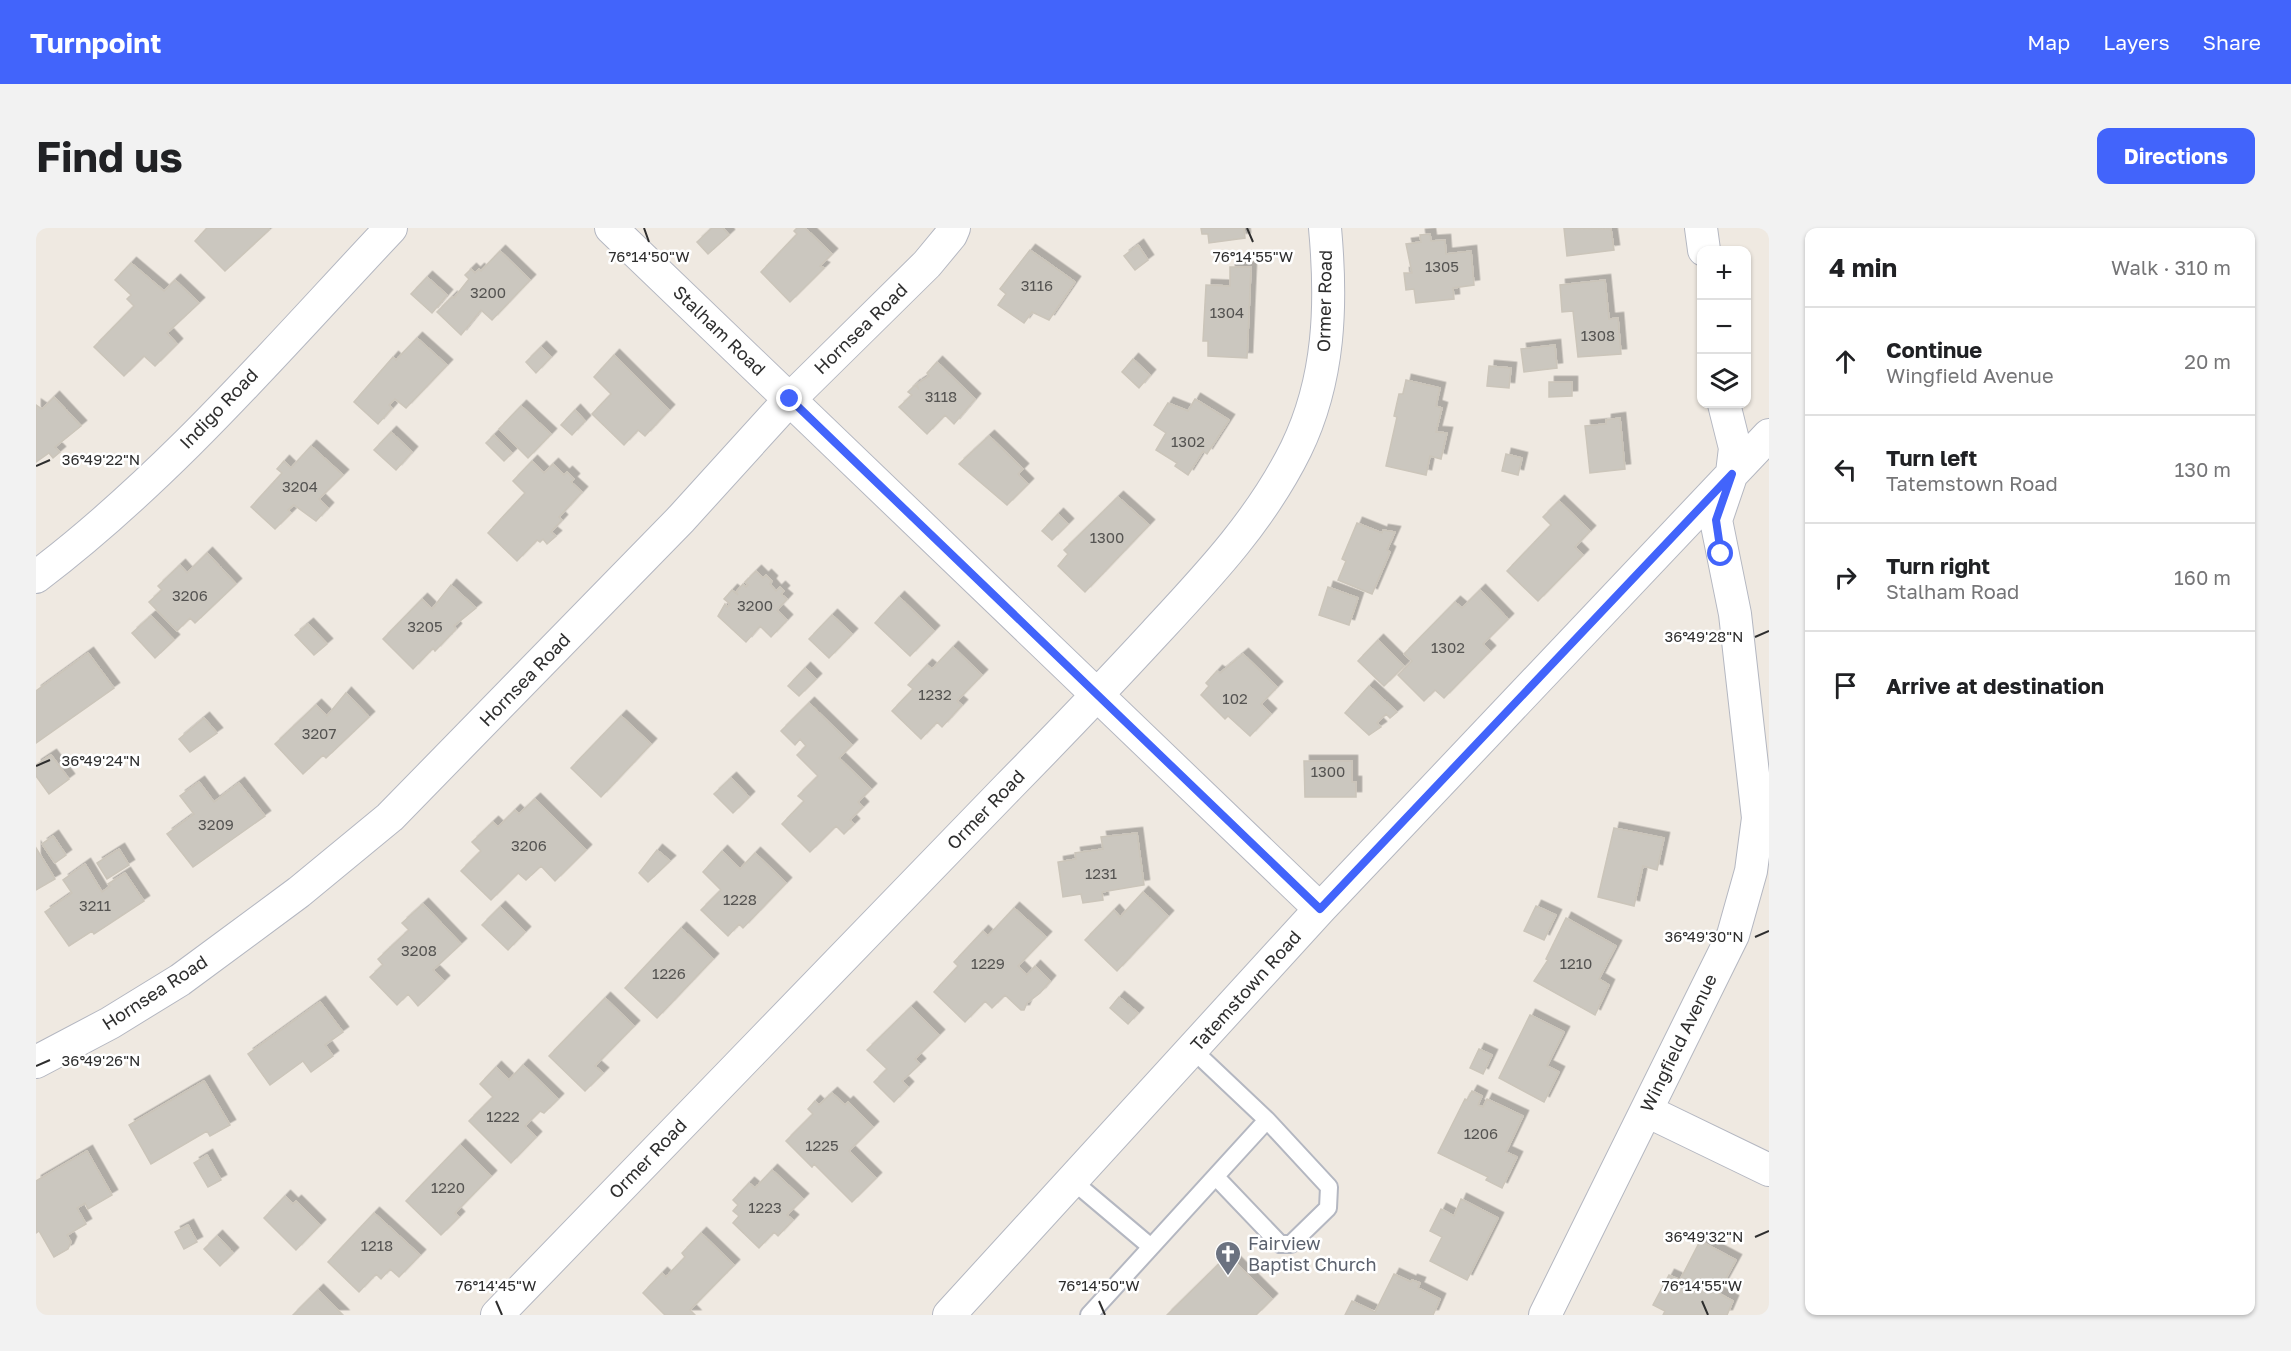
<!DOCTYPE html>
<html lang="en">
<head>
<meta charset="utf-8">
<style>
	:root { --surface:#fff; --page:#f2f2f2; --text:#202124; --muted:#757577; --line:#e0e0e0; --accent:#4264fb }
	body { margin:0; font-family:"Golos Text",sans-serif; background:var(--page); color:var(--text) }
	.controls { position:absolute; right:18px; top:18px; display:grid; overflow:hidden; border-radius:12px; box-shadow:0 2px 4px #0004 }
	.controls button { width:54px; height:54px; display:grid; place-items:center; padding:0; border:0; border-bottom:2px solid var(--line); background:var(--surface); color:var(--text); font:30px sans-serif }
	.stop { position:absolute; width:18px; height:18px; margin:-14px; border:4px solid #4264fb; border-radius:50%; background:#fff }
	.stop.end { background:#4264fb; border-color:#fff; box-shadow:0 2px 6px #0008 }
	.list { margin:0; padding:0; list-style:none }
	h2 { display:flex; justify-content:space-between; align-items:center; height:78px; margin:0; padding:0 24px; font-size:26px }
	h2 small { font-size:20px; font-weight:400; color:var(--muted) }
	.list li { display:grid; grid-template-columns:39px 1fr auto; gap:18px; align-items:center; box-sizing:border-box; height:108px; padding:0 24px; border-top:2px solid var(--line) }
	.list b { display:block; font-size:22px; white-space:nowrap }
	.list p { margin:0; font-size:20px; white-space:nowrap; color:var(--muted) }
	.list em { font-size:20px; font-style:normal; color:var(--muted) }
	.icon { flex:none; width:33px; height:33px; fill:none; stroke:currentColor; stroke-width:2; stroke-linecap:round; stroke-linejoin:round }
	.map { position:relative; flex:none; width:1733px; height:1087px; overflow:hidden; border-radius:12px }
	header { display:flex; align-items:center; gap:36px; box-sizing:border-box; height:84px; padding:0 30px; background:var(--accent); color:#fff }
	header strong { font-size:28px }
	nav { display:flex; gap:33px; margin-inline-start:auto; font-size:21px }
	.intro { display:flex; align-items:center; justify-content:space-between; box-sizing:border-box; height:144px; padding:0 36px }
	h1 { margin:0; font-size:42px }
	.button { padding:15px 27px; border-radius:12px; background:var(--accent); color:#fff; font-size:21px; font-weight:700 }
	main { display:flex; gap:36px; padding:0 36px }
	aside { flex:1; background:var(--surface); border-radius:12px; box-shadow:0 2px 4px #0004 }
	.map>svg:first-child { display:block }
	.building { fill:#cbc7bf; stroke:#cbc5ba; stroke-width:1.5; filter:url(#shadow) }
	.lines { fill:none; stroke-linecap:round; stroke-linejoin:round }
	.service-casing { stroke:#b4b7c1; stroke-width:20 }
	.minor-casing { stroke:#b4b7c1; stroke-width:34 }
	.service { stroke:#fff; stroke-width:16 }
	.minor { stroke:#fff; stroke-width:32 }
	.route { stroke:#4264fb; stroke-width:8 }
	.ticks { fill:none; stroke:#2e2e2e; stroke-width:2 }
	.labels { text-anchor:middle; stroke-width:5; stroke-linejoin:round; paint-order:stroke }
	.number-label { font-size:15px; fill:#555452 }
	.street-label { font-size:18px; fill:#2e2e2e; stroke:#fff }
	.worship-label { font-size:18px; fill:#5b616d; stroke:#fff; text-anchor:start }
	.ticks-label { font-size:15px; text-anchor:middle; fill:#2e2e2e; stroke:#fff; stroke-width:5; stroke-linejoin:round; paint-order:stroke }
</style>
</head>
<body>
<header>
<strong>Turnpoint</strong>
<nav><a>Map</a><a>Layers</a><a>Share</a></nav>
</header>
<div class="intro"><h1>Find us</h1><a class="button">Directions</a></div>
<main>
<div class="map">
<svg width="1733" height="1087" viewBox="0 0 1733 1087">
	<defs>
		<filter id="shadow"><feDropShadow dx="5.5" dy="-5.5" stdDeviation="0" flood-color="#0004"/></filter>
	</defs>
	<rect width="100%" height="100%" fill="#efe9e1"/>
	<!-- building -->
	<path class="building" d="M171,0H232L233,2L189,43L159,13Z
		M676,0H687L693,7L672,26L661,14Z
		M761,0H769L796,26L784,38L788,40L754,74L725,44L761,6L758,3Z
		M1165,0H1208L1209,10L1173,15L1172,6H1166Z
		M1528,0L1575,1L1578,22L1531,28Z
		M1394,6L1395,13L1409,12L1410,26L1435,23L1438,57L1417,60L1418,71L1380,75L1378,61L1370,62L1368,45H1376L1370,16L1385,14L1384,7Z
		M1102,17L1112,32L1099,42L1088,28Z
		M994,22L1039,54L1013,92L996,84L988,95L962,77L970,66L964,61Z
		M464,23L494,52L456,92L445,82L425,107L401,84L416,69L418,70L433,51L429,47L435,41L439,45L443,41L445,43Z
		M95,35L128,63L139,52L163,75L131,105L141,116L119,138L108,128L88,148L58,119L98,78L91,71L95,67L79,52Z
		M1194,39H1215L1211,130L1172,128V113H1167L1170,57L1194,58Z
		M391,49L411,67L396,85L375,66Z
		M1569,52L1573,91L1582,90L1585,126L1542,129L1537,83L1526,84L1524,57Z
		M381,110L411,137L370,180L359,171L353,177L356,180L342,196L318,174L357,129L360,132Z
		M1519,117L1521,140L1488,144L1485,121Z
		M505,119L515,129L500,145L490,134Z
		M578,127L633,182L609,208L602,202L588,217L556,186L575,166L558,149Z
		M1097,131L1114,147L1103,160L1086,144Z
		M901,134L939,171L918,196L909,187L891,206L863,179L876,167L872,164L879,157L882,160L881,156L893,148L891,145Z
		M1453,138L1475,140L1473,160L1451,158Z
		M1370,152L1404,160L1400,178L1406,180L1400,204L1411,205L1405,231L1394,228L1390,247L1350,238L1361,189L1358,188L1363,166H1367Z
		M1513,154H1536V168L1513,169Z
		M18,169L45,198L19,219L24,224L17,230L13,225L0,234V177L6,181Z
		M1159,171L1193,192L1171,226L1167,223L1152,247L1139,238L1141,235L1120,222L1130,205L1118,197L1132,175L1152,183Z
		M485,178L515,206L492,230L463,201Z
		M539,182L549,193L536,207L525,197Z
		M1584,190L1589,241L1554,245L1549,198L1570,196V192Z
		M355,204L376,224L360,242L338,222Z
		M458,207L476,225L468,233L450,215Z
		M953,208L987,241L982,246L992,256L971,277L923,236Z
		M275,218L307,247L283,271L292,280L280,293L258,277L252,282L255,285L239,301L215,279L246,245L241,241L248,233L255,240Z
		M1470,226L1486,230L1482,247L1466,243Z
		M496,233L508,245L517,236L528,247L531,244L538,251L535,254L546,264L523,289L526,292L515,304L520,308L511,316L507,311L504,314L501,312L481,333L452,305L489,265L477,253Z
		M1082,269L1113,297L1049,364L1022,338L1032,326L1028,322Z
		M1523,273L1554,303L1539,319L1547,327L1502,373L1471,343L1515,297L1507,289Z
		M1022,286L1032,296L1016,312L1006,303Z
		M1321,295L1346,305L1347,302L1359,304L1351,322L1354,324L1336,366L1302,352L1310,333L1306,331Z
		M171,325L200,356L159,395L154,390L141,403L113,374L126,362L122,358L144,337L151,345Z
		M720,343L727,350L730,347L736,353L734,356L740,363L744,359L748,363L745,366L751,371L741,382L751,392L735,409L724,398L710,414L682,388L689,376L691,379L694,376L688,371L696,362L702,367L700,364L707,356L710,359L712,357L709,354Z
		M415,357L440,380L418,398L420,401L399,423L397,420L377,441L347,411L386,371L396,381Z
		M1292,359L1322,370L1313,397L1283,387Z
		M1444,362L1472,391L1447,416L1454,423L1408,470L1399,462L1388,473L1362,447L1376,433L1368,426L1419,374L1426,380Z
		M863,369L898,403L874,428L839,395Z
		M796,387L816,406L793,430L773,411Z
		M115,388L138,412L119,430L96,405Z
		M272,396L291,416L278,427L259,407Z
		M1342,412L1368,438L1348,458L1322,433Z
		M917,419L946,447L921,473L926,477L906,499L901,494L885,511L856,483L877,461L872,457L891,437L896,441Z
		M52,425L78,460L0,515V463Z
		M1207,426L1241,459L1225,476L1235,486L1214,508L1192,488L1189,491L1165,467L1173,458L1170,455L1181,443L1184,445Z
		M769,440L780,451L763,468L752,458Z
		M1333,458L1361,484L1354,490L1350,486L1341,495L1345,499L1333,507L1309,485Z
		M310,465L333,489L290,530L287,527L267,546L239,516L280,477L291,488Z
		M773,475L816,517L803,530L835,561L822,574L827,579L814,592L818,596L808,606L800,598L774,624L746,596L768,573L762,568L782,548L761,527L770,518L764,511L759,517L745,503Z
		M585,488L615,516L565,569L535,540Z
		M168,490L181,505L154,524L143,511Z
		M15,527L33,551L13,566L0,548V537Z
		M1268,533H1316V554H1320V569H1269Z
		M695,550L713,569L697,585L678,566Z
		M163,554L178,574L203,555L229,588L157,639L131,606L158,586L144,568Z
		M499,571L550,622L519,653L505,638L490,652L482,645L455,672L425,643L445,623L436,614L457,594L462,599L479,582L483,586Z
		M1578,600L1628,610L1621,642L1607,638L1598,678L1562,669Z
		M1101,605L1108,657L1066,664L1067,672L1047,675L1045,666L1027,669L1022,634L1040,631L1039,625L1067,621L1065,609Z
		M17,608L30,627L19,635L6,616Z
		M0,620L19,651L0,662Z
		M83,621L93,637L71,651L61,635Z
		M621,622L634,633L612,654L603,645Z
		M686,623L704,641L719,625L750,655L707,700L703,696L692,708L665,682L685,662L667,644Z
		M49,636L66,664L74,658L72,656L89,645L108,673L58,706L56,703L33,718L9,684L36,665L27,652Z
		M1107,664L1132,688L1081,743L1049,712L1078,682L1084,689Z
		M387,676L425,716L397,742L408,753L382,778L372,766L361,777L334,749L347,737L342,731L373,702L366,695Z
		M1500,678L1520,687L1508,712L1488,703Z
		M464,679L489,704L472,722L446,697Z
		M978,680L1010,709L982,738L991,747L999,738L1014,753L1004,765L991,775L988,782H985L969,767L956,780L949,773L929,794L898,764L922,738L918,734L947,703L952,708Z
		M1530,690L1580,718L1563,751L1573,757L1559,787L1498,753L1512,732L1510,731Z
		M645,700L677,731L621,790L589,760Z
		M1083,769L1102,785L1092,796L1074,780Z
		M569,770L598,798L559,838L567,845L549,863L513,828Z
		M284,774L307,804L289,817L297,828L275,844L267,833L234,857L212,826Z
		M875,779L903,807L879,831L884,836L866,853L872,859L858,874L838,854L851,841L831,822Z
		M1494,787L1528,804L1511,838L1523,844L1508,874L1463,850Z
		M1443,821L1456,827L1447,846L1434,840Z
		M487,837L522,871L508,885L504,883L489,898L500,909L475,935L433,893L457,869L444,856L460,839L473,852Z
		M168,853L194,897L174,908L171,903L115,936L93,897Z
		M1436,863L1446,868L1442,877L1447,879L1451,871L1487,888L1470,924L1481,929L1466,960L1450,952L1452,949L1402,925L1429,871L1431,872Z
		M796,865L809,877L812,874L837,899L813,923L840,950L816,974L778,936L776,939L750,913L777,886L772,881L779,873L783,877Z
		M424,917L455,948L419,985L423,989L405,1007L370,973Z
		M51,923L76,967L52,981L49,975L41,980L50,996L31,1007L35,1014L32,1021L18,1029L3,1003L0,1005V953Z
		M171,927L185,952L172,959L158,935Z
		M736,942L767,971L751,987L757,992L742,1008L738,1004L723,1020L697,995L703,988L697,983L702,977L697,972L713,955L719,960Z
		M249,968L257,976L260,973L284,997L260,1022L228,990Z
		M1425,971L1462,990L1431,1052L1394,1033L1406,1009L1394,1003L1405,981L1418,988Z
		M338,985L384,1027L363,1049L354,1041L345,1051L340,1046L323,1064L292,1034Z
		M152,997L161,1014L148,1021L139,1004Z
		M665,1005L698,1037L654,1082L659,1087H629L607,1065L626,1045L630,1049L649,1029L646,1025Z
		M181,1008L197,1025L184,1038L168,1021Z
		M1664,1013L1700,1032L1682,1065L1697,1073L1691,1087H1627L1629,1083L1617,1077L1633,1047L1644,1052Z
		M1192,1027L1236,1071L1220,1087H1131Z
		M1358,1046L1375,1054L1376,1052L1384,1055L1382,1060L1404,1071L1397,1087H1309L1316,1073L1339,1084Z
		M282,1062L307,1087H257Z"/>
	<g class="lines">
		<defs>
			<path id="service" d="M1180,949L1244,1016H1255L1292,980L1293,959L1231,892
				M1038,954L1115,1019
				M1053,1087L1231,892L1157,822"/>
			<path id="minor" d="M575,0L1284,681
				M1665,0L1668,22
				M0,349C132,249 242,120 355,0
				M0,834L74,795L144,752L263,664L354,589L645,291L754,171L891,36L915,7L918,0
				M1611,883L1733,942
				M461,1087C631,911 802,735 972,559C1022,508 1071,457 1119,405C1172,348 1225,292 1260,221C1294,151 1296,76 1289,0
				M913,1087L1284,681L1733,207
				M1509,1087L1697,707L1715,643L1722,590L1699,386L1680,292L1696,245L1699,220L1688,176"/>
		</defs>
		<!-- service casing -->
		<use href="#service" class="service-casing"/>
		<!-- minor casing -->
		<use href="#minor" class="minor-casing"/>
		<!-- service -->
		<use href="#service" class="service"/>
		<!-- minor -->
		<use href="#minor" class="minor"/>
	</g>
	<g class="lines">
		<!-- route -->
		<path class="route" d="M754,171L1284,681L1696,246L1680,292L1685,326"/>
	</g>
	<!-- ticks -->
	<path class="ticks" d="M608,0L613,14M1211,0L1217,14M0,238L14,232M1719,409L1733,403M0,538L14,532M1719,709L1733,703M0,838L14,832M1719,1009L1733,1003M460,1073L466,1087M1063,1073L1069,1087M1666,1073L1672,1087"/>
	<!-- icons -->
	<defs>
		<symbol id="church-pin" viewBox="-11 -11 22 30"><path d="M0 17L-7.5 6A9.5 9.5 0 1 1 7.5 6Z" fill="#6b7280" stroke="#fff"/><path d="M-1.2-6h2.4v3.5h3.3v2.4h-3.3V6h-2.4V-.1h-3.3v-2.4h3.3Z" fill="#fff"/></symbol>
	</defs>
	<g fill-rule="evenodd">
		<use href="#church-pin" x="1177" y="1011" width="30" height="40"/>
	</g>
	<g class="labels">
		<!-- number labels -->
		<g class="number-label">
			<text x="1406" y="44">1305</text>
			<text x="1001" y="63">3116</text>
			<text x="452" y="70">3200</text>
			<text x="1191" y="90">1304</text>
			<text x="1562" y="113">1308</text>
			<text x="905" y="174">3118</text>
			<text x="1152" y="219">1302</text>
			<text x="264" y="264">3204</text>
			<text x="1071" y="315">1300</text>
			<text x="154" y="373">3206</text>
			<text x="719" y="383">3200</text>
			<text x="389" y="404">3205</text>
			<text x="1412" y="425">1302</text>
			<text x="899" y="472">1232</text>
			<text x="1199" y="476">102</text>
			<text x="283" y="511">3207</text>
			<text x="1292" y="549">1300</text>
			<text x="180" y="602">3209</text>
			<text x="493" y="623">3206</text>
			<text x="1065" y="651">1231</text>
			<text x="704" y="677">1228</text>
			<text x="59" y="683">3211</text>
			<text x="383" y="728">3208</text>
			<text x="952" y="741">1229</text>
			<text x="1540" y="741">1210</text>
			<text x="633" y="751">1226</text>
			<text x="467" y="894">1222</text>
			<text x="1445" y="911">1206</text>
			<text x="786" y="923">1225</text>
			<text x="412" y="965">1220</text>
			<text x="729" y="985">1223</text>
			<text x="341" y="1023">1218</text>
		</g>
		<!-- street labels -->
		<g class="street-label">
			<text transform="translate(1289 73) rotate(-89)" y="6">Ormer Road</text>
			<text transform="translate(825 101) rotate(-44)" y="6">Hornsea Road</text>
			<text transform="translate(683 103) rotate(44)" y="6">Stalham Road</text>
			<text transform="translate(183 181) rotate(-46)" y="6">Indigo Road</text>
			<text transform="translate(489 452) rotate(-46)" y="6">Hornsea Road</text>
			<text transform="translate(950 582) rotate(-46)" y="6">Ormer Road</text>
			<text transform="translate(1210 763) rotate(-48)" y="6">Tatemstown Road</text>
			<text transform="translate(119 765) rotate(-33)" y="6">Hornsea Road</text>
			<text transform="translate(1643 815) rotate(-64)" y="6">Wingfield Avenue</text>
			<text transform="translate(612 931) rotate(-46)" y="6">Ormer Road</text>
		</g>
		<!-- worship labels -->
		<g class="worship-label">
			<text x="1212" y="1022">Fairview<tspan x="1212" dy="21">Baptist Church</tspan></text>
		</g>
	</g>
	<g class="ticks-label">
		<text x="613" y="34">76°14'50"W</text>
		<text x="1217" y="34">76°14'55"W</text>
		<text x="65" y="237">36°49'22"N</text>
		<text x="1668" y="414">36°49'28"N</text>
		<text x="65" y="538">36°49'24"N</text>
		<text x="1668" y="714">36°49'30"N</text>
		<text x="65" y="838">36°49'26"N</text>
		<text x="1668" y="1014">36°49'32"N</text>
		<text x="460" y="1063">76°14'45"W</text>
		<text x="1063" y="1063">76°14'50"W</text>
		<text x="1666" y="1063">76°14'55"W</text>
	</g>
</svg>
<div class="controls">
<button>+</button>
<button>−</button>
<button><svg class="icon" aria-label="layers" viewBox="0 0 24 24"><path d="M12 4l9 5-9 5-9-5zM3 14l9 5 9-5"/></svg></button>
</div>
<div class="stop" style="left:1685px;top:326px"></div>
<div class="stop end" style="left:754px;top:171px"></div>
</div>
<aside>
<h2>4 min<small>Walk · 310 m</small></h2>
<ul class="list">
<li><svg class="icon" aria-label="ahead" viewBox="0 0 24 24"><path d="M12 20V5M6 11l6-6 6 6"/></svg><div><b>Continue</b><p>Wingfield Avenue</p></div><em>20 m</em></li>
<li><svg class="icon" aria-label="left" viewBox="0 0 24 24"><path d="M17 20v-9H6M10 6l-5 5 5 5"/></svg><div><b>Turn left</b><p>Tatemstown Road</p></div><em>130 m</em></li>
<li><svg class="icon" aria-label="right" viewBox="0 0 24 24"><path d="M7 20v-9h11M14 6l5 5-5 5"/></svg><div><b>Turn right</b><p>Stalham Road</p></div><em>160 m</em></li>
<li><svg class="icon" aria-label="arrive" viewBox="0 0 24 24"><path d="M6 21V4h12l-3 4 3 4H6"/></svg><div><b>Arrive at destination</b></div></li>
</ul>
</aside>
</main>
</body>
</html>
